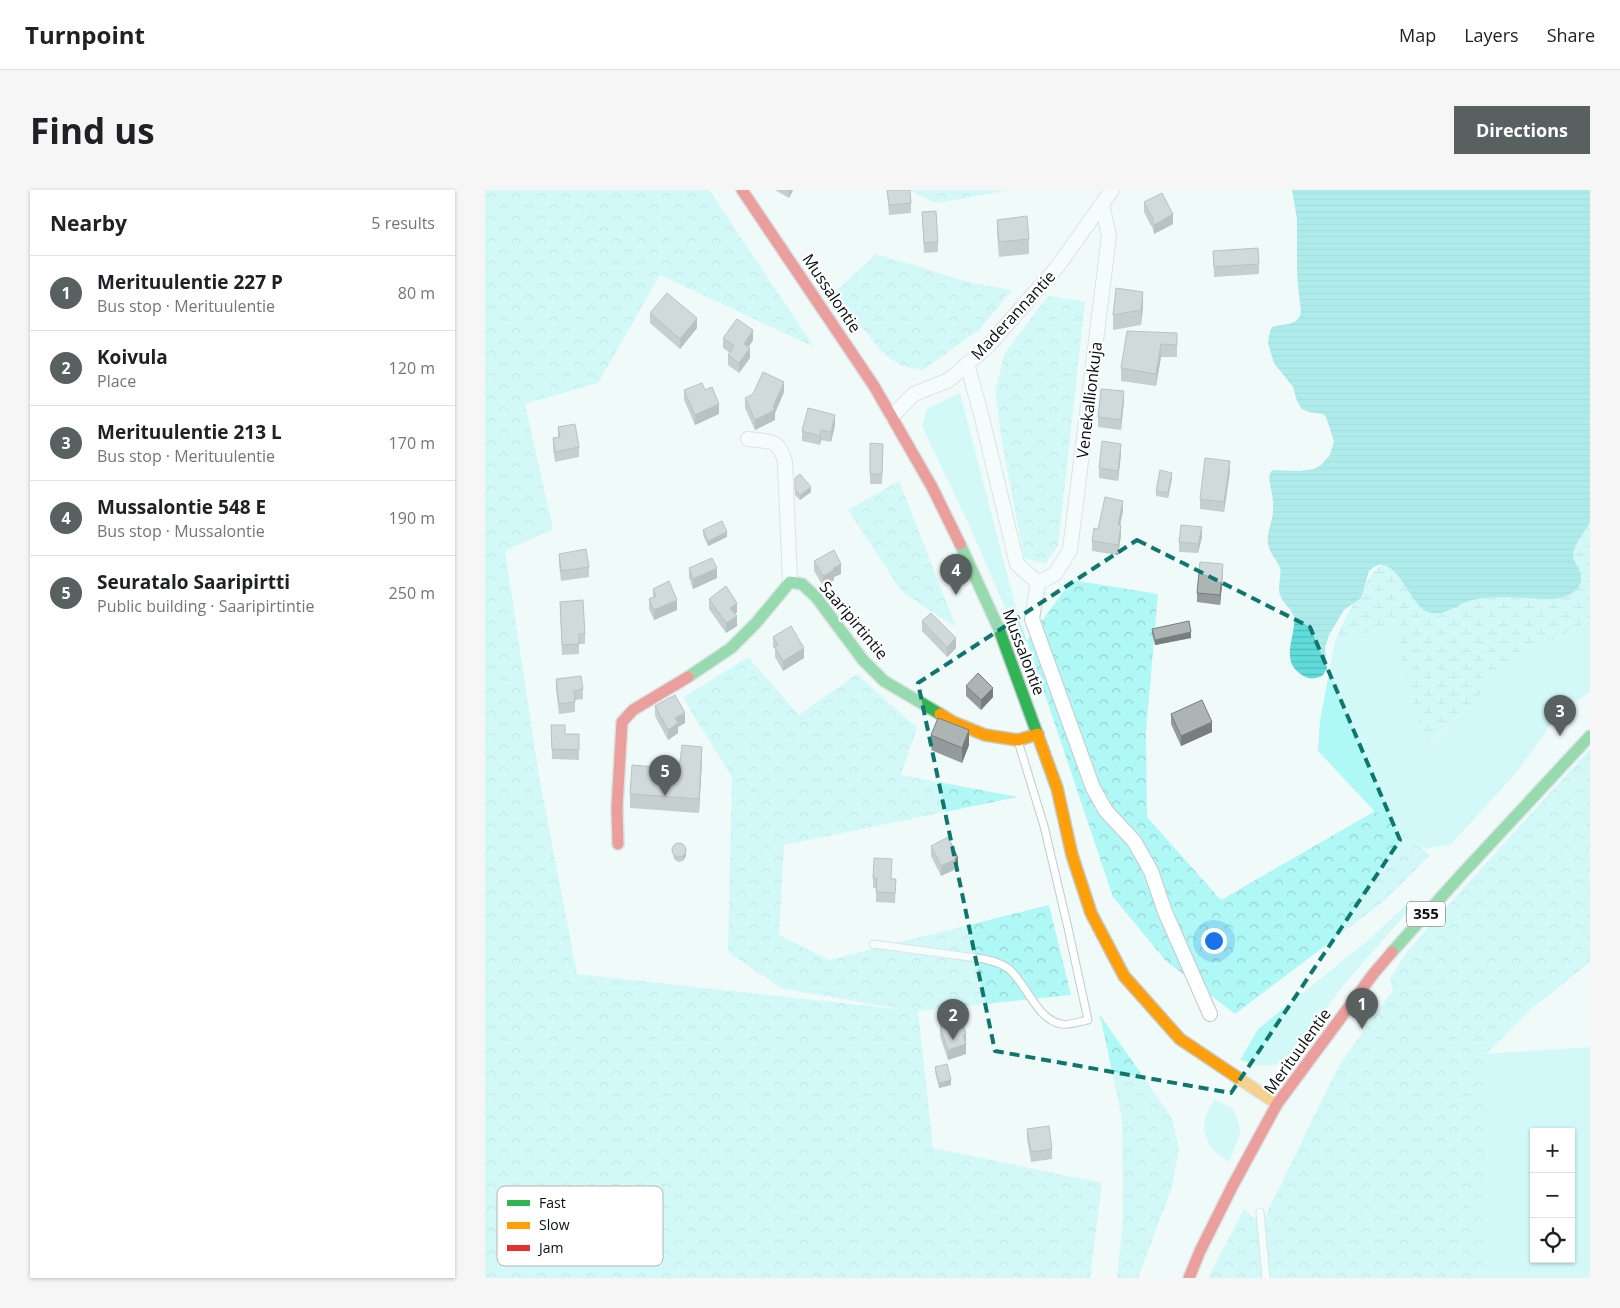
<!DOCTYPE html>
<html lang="en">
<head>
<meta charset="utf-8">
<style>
	:root { --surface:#fff; --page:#f6f6f6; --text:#202124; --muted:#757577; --line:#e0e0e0; --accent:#586060 }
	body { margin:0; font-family:"Open Sans",sans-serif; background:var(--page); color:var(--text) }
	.controls { position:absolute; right:15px; bottom:15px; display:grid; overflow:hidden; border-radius:0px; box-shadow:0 1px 4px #0004 }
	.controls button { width:45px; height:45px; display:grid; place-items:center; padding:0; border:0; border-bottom:1px solid var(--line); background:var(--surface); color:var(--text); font:25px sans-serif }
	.you { position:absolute; left:728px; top:750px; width:18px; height:18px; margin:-12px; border:4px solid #fff; border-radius:50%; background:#1a73e8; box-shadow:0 0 0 8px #1a73e833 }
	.badge { display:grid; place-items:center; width:32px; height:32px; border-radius:50%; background:var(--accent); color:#fff; font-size:16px; font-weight:700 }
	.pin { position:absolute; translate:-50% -41px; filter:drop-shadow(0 1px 2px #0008) }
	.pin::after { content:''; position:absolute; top:26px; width:18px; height:15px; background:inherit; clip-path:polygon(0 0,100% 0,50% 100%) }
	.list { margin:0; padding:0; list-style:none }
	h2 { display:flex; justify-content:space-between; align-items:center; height:65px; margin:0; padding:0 20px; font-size:21px }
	h2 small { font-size:16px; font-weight:400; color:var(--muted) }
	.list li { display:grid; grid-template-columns:32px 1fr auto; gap:15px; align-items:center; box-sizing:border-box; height:75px; padding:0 20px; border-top:1px solid var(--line) }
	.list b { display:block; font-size:19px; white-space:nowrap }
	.list p { margin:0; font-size:16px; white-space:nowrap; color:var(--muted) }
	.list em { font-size:16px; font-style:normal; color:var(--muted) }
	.icon { flex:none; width:28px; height:28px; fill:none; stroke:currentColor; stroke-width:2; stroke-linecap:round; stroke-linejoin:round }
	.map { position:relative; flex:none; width:1105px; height:1088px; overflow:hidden; border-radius:0px }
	header { display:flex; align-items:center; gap:30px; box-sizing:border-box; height:70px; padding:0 25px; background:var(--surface); border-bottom:1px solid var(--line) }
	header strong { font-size:24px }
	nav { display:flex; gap:28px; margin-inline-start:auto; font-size:18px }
	.intro { display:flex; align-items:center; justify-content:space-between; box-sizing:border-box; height:120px; padding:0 30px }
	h1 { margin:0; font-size:35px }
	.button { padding:12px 22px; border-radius:0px; background:var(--accent); color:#fff; font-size:18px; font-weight:700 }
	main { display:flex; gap:30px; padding:0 30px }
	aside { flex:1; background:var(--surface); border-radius:0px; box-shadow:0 1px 4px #0004 }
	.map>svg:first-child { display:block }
	.green { fill:#b0f8f6; fill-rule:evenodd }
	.forest { fill:url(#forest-crowns) }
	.wetland { fill:url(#wetland-marsh) }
	.water { fill:url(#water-rules) }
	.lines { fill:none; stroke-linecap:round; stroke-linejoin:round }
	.lane-casing { stroke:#c2cbca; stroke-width:9 }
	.street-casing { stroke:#c2cbca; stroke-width:16 }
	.fast-casing { stroke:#c2cbca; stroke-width:14 }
	.slow-casing { stroke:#c2cbca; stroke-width:14 }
	.jam-casing { stroke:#c2cbca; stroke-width:14 }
	.lane { stroke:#fdfefe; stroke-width:7 }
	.street { stroke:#fdfefe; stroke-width:14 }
	.fast { stroke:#30b455; stroke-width:11 }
	.slow { stroke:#ff9f0a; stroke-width:11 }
	.jam { stroke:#e5322d; stroke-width:11 }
	.wall { fill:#949b9b }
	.shaded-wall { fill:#787e7e }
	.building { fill:#acb4b4; stroke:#787e7e }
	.marked { fill:none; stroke:#0f766e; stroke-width:4; stroke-dasharray:10 6; stroke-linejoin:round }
	.labels { text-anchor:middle; stroke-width:4.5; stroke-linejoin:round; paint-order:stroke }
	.shield { fill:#fff; stroke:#515656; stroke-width:1 }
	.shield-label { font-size:15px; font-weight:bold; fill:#070d0d }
	.street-label { font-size:16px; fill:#070d0d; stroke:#fff }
	.key { fill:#fff; stroke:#b5b6b6; stroke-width:1 }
	.key-label { font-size:14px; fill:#070d0d }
</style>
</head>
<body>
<header>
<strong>Turnpoint</strong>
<nav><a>Map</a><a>Layers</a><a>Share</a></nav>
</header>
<div class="intro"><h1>Find us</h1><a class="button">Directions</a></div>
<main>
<aside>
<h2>Nearby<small>5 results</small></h2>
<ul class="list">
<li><span class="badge">1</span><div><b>Merituulentie 227 P</b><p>Bus stop · Merituulentie</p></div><em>80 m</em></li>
<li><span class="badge">2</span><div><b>Koivula</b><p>Place</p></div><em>120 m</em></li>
<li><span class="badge">3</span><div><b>Merituulentie 213 L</b><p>Bus stop · Merituulentie</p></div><em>170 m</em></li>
<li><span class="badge">4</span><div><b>Mussalontie 548 E</b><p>Bus stop · Mussalontie</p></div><em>190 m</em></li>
<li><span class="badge">5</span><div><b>Seuratalo Saaripirtti</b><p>Public building · Saaripirtintie</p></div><em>250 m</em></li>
</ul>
</aside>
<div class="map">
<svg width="1105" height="1088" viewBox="0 0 1105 1088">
	<defs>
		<pattern id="forest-crowns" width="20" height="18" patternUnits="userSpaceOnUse" patternTransform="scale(1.25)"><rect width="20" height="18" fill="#b0f8f6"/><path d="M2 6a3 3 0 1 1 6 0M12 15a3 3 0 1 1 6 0" fill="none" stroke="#96d3d2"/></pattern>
		<pattern id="wetland-marsh" width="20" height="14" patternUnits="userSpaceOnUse" patternTransform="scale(1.25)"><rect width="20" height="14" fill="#b0f8f6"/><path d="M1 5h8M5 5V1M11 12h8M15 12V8" fill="none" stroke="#96d3d2"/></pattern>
		<pattern id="water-rules" width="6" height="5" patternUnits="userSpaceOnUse" patternTransform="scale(1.25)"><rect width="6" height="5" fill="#5fdcda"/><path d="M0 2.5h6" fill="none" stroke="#51bcba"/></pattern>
	</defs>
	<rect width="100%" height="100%" fill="#effaf9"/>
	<!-- green -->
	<path class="green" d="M475,203L534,430L542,451L535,452L485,337L437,236L442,219Z
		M1105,430V502L1074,523L1032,582L966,654L940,659L907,640L833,561L835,530L850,452L908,435L941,558L1029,472Z
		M927,709L928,716L860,793L807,863L794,874L775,876L755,870L773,839L887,747Z
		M1105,857V1088H1002L1001,864ZM1049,942H1086V1069H1049Z
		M730,909L748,919L754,935L755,944L744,972C729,962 717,951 720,930C721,923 727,915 730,909Z"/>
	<!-- forest -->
	<path class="forest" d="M0,0H224L329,157L175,85L113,193L40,214L68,339L20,361L54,586L92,784L420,820L296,798L243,762L247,587L198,508L263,467L314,525L372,484L432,538L416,585L533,607L299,655L294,745L344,770L564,715L586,805L433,821L448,958L617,993L605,1088H0Z
		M424,0H526L451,13Z
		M391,64L487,93L527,100L494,140L438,180L417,176L399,164L349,103Z
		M563,106L600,112L573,356L560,374L539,368L517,252L510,201L520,163Z
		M414,291L471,437L417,402L363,320Z
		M587,390L673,404L661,542L662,627L736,710L890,621L945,665L898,712L750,824L681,771L628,707L542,451Z
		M1105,559V772L1045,820L1001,864L1002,1088H723L759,1019L769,1028L780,1027L853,877L904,805L908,802L905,789L921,763L983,693Z
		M615,825L687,928L694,959L687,997L653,1088H632L638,1029L637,929Z"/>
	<!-- wetland -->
	<path class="wetland" d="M1105,264V430L1029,472L940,558L908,435L850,452L862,425L888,382L919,357Z"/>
	<!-- water -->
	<path class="water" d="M807,0H1105V332C1100,341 1090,353 1088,364C1088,371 1093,376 1095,382C1101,399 1082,408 1068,409C1044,409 1011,404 988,410C972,413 958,429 941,421C924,414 909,356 884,381L876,408L859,420L844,445L840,458L842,478L838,485C831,489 824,490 817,485C794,471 811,447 809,428C807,418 798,414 795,405C792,396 797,387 795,378C792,370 785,364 783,354C781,342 788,332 788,320C789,308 785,297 784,286L787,280L814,281L829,279L836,275L845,265L849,251L841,227L838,224L824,222L817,219L812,211L808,197L789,173L783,153L785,141L787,137C799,133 811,137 816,123L812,85V29Z"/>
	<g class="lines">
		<defs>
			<path id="lane" d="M388,754L499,769C508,771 516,773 524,779C541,793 552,830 576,834C584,836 595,831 603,830L583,738L559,636L533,551
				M775,1022L781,1088"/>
			<path id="street" d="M482,174L496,224L532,374L553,393
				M407,226L429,204L464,190L503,156L573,76L627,0
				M263,249C284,252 294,248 300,272L305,392
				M553,393L547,429L608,598L621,621L649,651L666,681L680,722L725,824
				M553,393L570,384L585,360L624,46L617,14"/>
			<path id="fast" d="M475,354L514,439L553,546
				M203,487L246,458L271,433L305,392L317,394L331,407L378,470L399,491L455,524
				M907,762L976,685L1105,546"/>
			<path id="slow" d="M455,524L468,532L500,545L533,550L553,544
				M553,546L572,598L587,665L606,723L639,786L695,849L792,914"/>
			<path id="jam" d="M257,0L389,196L447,297L475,354
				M133,654L132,617L137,532L148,520L203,487
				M704,1088L715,1061L748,995L792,914L889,783L907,762"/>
		</defs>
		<!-- lane casing -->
		<use href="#lane" class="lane-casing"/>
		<!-- street casing -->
		<use href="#street" class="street-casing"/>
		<!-- fast casing -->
		<use href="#fast" class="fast-casing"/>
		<!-- slow casing -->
		<use href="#slow" class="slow-casing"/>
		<!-- jam casing -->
		<use href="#jam" class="jam-casing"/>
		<!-- lane -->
		<use href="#lane" class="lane"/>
		<!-- street -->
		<use href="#street" class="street"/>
		<!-- fast -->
		<use href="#fast" class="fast"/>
		<!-- slow -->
		<use href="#slow" class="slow"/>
		<!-- jam -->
		<use href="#jam" class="jam"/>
	</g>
	<!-- wall -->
	<path class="wall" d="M290,0H308L304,8Z
		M402,0L426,13V23L404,25Z
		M659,12L688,34L669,44L667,36H666L659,22Z
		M437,22L453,52V62L439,63Z
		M512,30L544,49V64L514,67L512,44Z
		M728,61L774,74V84L729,87Z
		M658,117L656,135L628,140V125Z
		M165,123L212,138L195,159L165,133Z
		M692,143V167H676L671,196L636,191V178Z
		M238,148L268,150L263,158L265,168L254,183L243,175V165L245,163L238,158Z
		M199,200H220L234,224L210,235L199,210Z
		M299,202L290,223V230L270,240L260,218V208Z
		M639,211L636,240L613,237V227Z
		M350,235L346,252L336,250L335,255L317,251V241Z
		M73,237L94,257V267L70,272L68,258V248L73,247Z
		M398,254L397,294H385V284Z
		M636,264L633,291L614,288V278Z
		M745,281L739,322L715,319V309Z
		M310,288L326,302L315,310L310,305Z
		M687,288L683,308L671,306V301Z
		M638,321L635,335L636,345L633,365L607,361V351L613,339Z
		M218,340L242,347L223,356L218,345Z
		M717,347L713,363L694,362V352Z
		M74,364L104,377V387L76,391L74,374Z
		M329,371L356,384L349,387V390L338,396L329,381Z
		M204,378L232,388L208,399L204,388Z
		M738,384L735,415L712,412V403Z
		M168,399L192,420L169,430L164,419V409L168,407Z
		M224,409L252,422L250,424L252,436L241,443L224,419Z
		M75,412L100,444V454H94V464L77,465Z
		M437,431L471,458L462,467L437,441Z
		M667,439L706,448L670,455L667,444Z
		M288,447L319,468L298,481L290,467V459L288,457Z
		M71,489L98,499V509L90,510V522L74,524L71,499Z
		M481,496L508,507L496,520L481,506Z
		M170,516L200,533L193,537V543L183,550L170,526Z
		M686,524L727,542L696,556L686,534Z
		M66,535L80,544H94V570L67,569Z
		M446,545L484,555L477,573L446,560Z
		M217,571L214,623L145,618V604L194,579Z
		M446,656L473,678L456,686L446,666Z
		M187,659L201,666L198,671L193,672L189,669Z
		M388,688L411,689L410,713L391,712V698H388Z
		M455,836L481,844V864L463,870L455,846Z
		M450,877L466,895L454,898L450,882Z
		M542,939L567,959V969L546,972L542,949Z"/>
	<!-- shaded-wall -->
	<path class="shaded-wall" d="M304,0H308L304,8Z
		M688,24V34L669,44V35Z
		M658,102V117L656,135V120Z
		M212,128V138L195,159V149Z
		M268,140V150L259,164V154Z
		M676,154V167L671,196V184Z
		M265,158V168L254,183V173Z
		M299,192V202L290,223V230L270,240V230L288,217Z
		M639,201V211L636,240V230Z
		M234,214V224L210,235V225Z
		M350,225V235L346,252V242Z
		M336,240V250L335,255V246Z
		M636,254V264L633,291V281Z
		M745,271V281L739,322V312Z
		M687,283V288L683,308V303Z
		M326,297V302L315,310V305Z
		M638,311V321L633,345V335Z
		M636,335V345L633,365V355Z
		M717,337V347L713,363V354Z
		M242,342V347L223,356V351Z
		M356,374V384L349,387V390L338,396V386L348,378Z
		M738,374V384L735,415V405Z
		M232,378V388L208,399V389Z
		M192,410V420L169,430V420Z
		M252,413V422L245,428V418Z
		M252,426V436L241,443V433Z
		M706,442V448L670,455V450Z
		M471,448V458L462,467V457Z
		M319,458V468L298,481V471Z
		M508,498V507L496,520V510Z
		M200,523V533L193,537V543L183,550V540L190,528Z
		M727,532V542L696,556V546Z
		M484,540V555L477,573V558Z
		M217,557V571L214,623V609Z
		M201,661V666L198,671V666Z
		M473,668V678L456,686V676Z
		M481,844V864L463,870V860L478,845Z
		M466,890V895L454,898V893Z"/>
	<!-- building -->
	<path class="building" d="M402,0H425L426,13L404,15Z
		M677,3L688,24L669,35L667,26H666L659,12Z
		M451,21L453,52L439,53L437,22Z
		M542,26L544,49L514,52L512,30Z
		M773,58L774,74L729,77L728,61Z
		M631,98L658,102L656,120L628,125Z
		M182,103L212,128L195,149L165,123Z
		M252,129L268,140L259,154L265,158L254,173L243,165L249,156L238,148Z
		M642,141L692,143V155L676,154L671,184L636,178Z
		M278,182L299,192L288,217L290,220L270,230L260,208L268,204Z
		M217,193L220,200L227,197L234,214L210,225L199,200Z
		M616,199L639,201L636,230L613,227Z
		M323,218L350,225L346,242L336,240L335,246L317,241Z
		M90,234L94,257L70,262L68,248L75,247L73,237Z
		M617,251L636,254L633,281L614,278Z
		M385,253L398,254L397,284H385Z
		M720,268L745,271L739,312L715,309Z
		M675,280L687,283L683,303L671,301Z
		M315,284L326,297L315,305L310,300V288Z
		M620,307L638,311L633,335H636L633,355L607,351L609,338L613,339Z
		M237,331L242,342L223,351L218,340Z
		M696,335L717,337L713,354L694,352Z
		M101,359L104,377L76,381L74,364Z
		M349,360L356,374L348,378L349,380L338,386L329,371Z
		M227,368L232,378L208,389L204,378Z
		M715,372L738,374L735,405L712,403Z
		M184,391L192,410L169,420L164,409L171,406L168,399Z
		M241,396L252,413L245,418L252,426L241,433L224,409Z
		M98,410L100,444H94V454L77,455L75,412Z
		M446,423L471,448L462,457L437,431Z
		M704,431L706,442L670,450L667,439Z
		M306,436L319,458L298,471L290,457L293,455L288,447Z
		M493,483L508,498L496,510L481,496Z
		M96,486L98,499L89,501L90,512L74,514L71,489Z
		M190,505L200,523L190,528L193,533L183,540L170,516Z
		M717,510L727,532L696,546L686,524Z
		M453,528L484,540L477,558L446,545Z
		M66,535H80V544H94V560L67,559Z
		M197,555L217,557L214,609L145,604L147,575L194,579Z
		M463,647L473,668L456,676L446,656Z
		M187 660a7 7 0 1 1 14 0a7 7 0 1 1-14 0Z
		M389,668L407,669L406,689H411L410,703L391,702L392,688H388Z
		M476,828L481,844L478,845L481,854L463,860L455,836Z
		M462,874L466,890L454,893L450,877Z
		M564,936L567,959L546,962L542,939Z"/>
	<!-- marked area -->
	<path d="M0 0H1105V1088H0ZM652,350L825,437L915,650L746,903L510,861L433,493Z" fill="#effaf9" fill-opacity=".55" fill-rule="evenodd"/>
	<path class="marked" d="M652,350L825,437L915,650L746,903L510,861L433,493Z"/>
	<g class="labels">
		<!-- shield labels -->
		<rect class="shield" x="922" y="711.5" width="38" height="25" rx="4"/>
		<g class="shield-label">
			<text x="941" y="729">355</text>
		</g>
		<!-- street labels -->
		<g class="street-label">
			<text transform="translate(347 103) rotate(56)" y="6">Mussalontie</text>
			<text transform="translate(528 125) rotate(-47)" y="6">Maderannantie</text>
			<text transform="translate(604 210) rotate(-83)" y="6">Venekallionkuja</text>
			<text transform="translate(369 430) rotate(50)" y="6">Saaripirtintie</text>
			<text transform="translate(539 462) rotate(69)" y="6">Mussalontie</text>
			<text transform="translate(812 861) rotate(-54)" y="6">Merituulentie</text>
		</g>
	</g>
	<!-- legend -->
	<rect x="12" y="996" width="166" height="80" rx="8" class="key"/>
	<rect x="22" y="1010" width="23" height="6" fill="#30b455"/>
	<rect x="22" y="1032" width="23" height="7" fill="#ff9f0a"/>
	<rect x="22" y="1055" width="23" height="6" fill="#e5322d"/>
	<g class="key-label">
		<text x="54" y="1018">Fast</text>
		<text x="54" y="1040">Slow</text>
		<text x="54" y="1063">Jam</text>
	</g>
</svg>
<div class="controls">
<button>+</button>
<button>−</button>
<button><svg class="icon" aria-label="locate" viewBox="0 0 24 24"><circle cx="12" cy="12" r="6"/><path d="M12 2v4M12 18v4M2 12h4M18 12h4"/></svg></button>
</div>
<div class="you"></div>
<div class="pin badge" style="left:877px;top:839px">1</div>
<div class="pin badge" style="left:468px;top:850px">2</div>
<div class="pin badge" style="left:1075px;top:546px">3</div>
<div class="pin badge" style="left:471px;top:405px">4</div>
<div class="pin badge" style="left:180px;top:606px">5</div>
</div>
</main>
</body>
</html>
